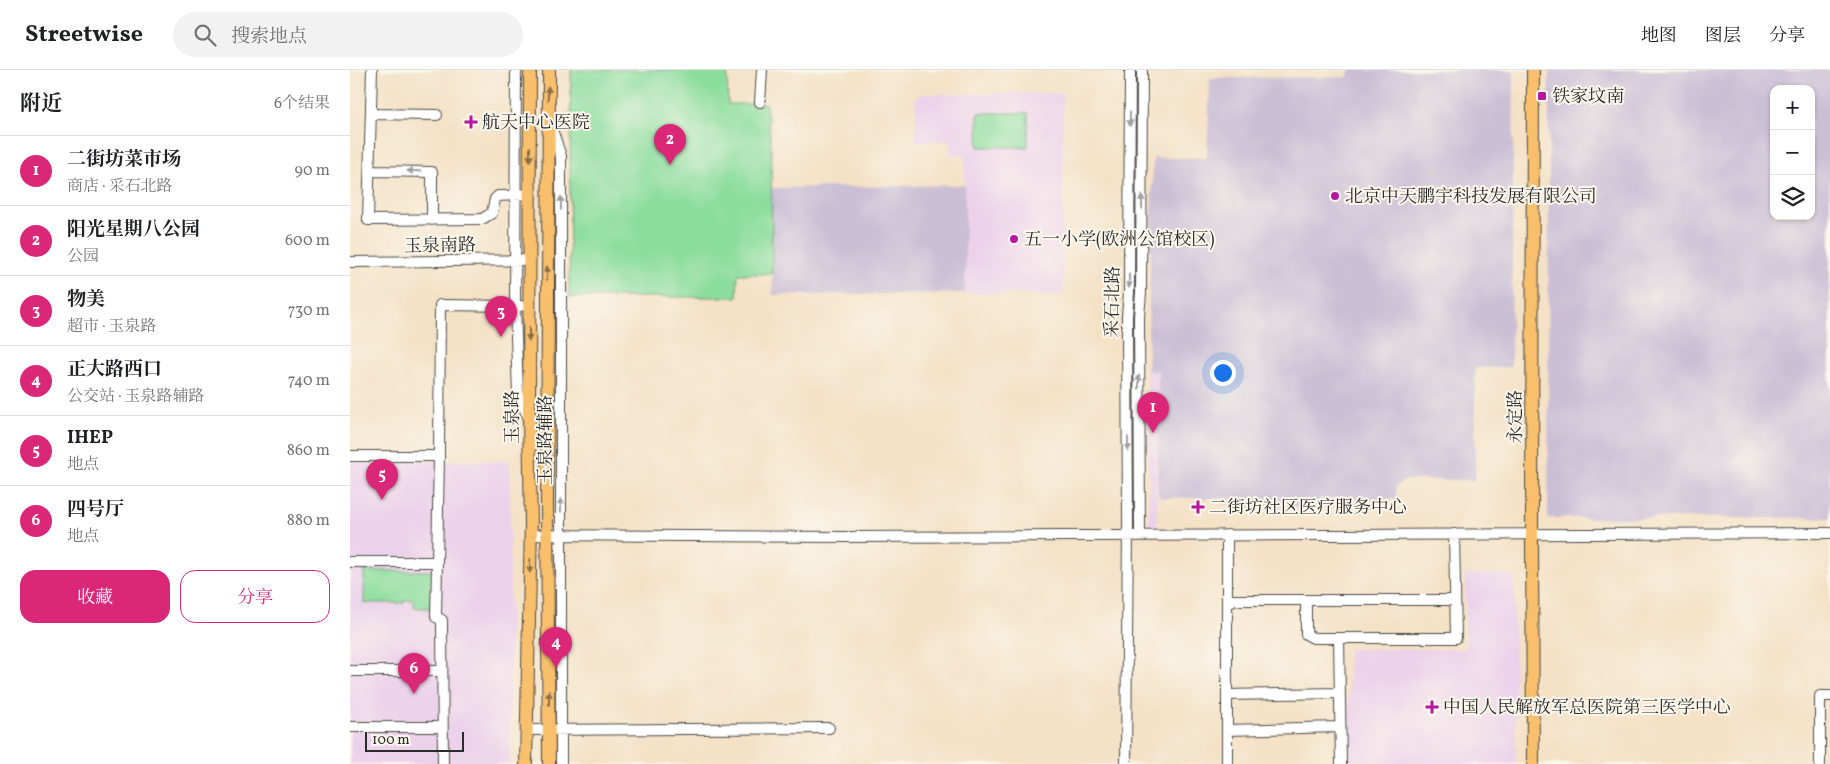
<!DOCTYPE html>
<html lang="zh">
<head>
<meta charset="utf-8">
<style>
	:root { --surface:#fff; --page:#f2f2f2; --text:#202124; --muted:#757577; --line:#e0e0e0; --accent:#db2777 }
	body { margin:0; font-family:Vollkorn,"Noto Serif SC",serif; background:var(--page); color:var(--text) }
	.controls { position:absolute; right:15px; top:15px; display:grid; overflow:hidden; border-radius:10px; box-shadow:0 1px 4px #0004 }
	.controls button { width:45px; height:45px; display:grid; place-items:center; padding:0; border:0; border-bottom:1px solid var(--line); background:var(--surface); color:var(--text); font:25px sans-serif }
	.scale { position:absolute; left:15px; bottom:12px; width:99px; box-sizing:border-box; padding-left:5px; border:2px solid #2b2b2b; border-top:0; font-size:14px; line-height:18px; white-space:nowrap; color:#2b2b2b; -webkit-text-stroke:4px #fbf7ec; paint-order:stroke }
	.you { position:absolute; left:872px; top:302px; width:18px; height:18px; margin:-12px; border:4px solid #fff; border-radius:50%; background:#1a73e8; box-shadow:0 0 0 8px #1a73e833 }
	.badge { display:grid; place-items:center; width:32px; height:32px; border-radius:50%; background:var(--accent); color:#fff; font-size:16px; font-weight:700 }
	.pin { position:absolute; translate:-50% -41px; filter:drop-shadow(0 1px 2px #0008) }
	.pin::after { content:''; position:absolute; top:26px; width:18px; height:15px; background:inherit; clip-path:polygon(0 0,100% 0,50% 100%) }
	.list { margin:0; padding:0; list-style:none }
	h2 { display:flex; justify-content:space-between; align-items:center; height:65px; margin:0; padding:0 20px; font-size:21px }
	h2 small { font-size:16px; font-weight:400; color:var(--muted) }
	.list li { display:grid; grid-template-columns:32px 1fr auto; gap:15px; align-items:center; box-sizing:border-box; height:70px; padding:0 20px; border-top:1px solid var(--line) }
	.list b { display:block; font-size:19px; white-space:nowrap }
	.list p { margin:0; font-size:16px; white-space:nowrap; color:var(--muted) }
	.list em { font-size:16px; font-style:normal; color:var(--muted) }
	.actions { display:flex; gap:10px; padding:15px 20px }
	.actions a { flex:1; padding:11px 0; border:1px solid var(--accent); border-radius:15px; text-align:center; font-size:18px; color:var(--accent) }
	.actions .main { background:var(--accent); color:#fff }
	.icon { flex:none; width:28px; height:28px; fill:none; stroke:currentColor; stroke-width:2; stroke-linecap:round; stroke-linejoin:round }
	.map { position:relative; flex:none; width:1480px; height:694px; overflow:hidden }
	header { display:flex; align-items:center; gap:30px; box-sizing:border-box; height:70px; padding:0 25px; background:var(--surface); border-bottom:1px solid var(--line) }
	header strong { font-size:24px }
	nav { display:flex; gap:28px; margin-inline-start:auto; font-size:18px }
	.search { width:350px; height:45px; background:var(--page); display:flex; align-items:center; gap:12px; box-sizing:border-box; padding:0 18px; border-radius:28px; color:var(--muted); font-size:19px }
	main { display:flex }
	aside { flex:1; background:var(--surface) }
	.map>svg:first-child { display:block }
	.built { fill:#ecd1ea }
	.industrial { fill:#cbbfd5; fill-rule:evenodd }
	.green { fill:#8bdd9d; stroke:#5b8464 }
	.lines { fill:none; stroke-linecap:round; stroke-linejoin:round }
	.minor-casing { stroke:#494642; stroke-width:12 }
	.major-casing { stroke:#494642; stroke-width:14 }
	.minor { stroke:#fff; stroke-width:10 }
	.major { stroke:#f8bf6c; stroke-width:12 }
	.oneway { fill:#876e48 }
	.oneway2 { fill:#a0a0a0 }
	.poi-dot { fill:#b5179e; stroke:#fbf7ec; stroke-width:2 }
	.labels { text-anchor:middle; stroke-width:4; stroke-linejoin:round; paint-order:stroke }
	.poi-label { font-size:18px; fill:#2b2b2b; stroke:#fbf7ec; text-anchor:start }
	.street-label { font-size:18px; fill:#2b2b2b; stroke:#fbf7ec }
</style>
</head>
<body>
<header>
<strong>Streetwise</strong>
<div class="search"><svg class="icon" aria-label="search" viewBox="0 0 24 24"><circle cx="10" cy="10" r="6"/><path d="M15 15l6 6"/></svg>搜索地点</div>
<nav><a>地图</a><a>图层</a><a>分享</a></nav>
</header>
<main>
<aside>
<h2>附近<small>6个结果</small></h2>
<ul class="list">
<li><span class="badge">1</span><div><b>二街坊菜市场</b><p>商店 · 采石北路</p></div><em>90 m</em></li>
<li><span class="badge">2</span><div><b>阳光星期八公园</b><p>公园</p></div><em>600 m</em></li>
<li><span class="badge">3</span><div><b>物美</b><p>超市 · 玉泉路</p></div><em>730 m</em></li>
<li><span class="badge">4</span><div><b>正大路西口</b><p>公交站 · 玉泉路辅路</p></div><em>740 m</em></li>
<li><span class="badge">5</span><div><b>IHEP</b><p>地点</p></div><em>860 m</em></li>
<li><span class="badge">6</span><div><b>四号厅</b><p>地点</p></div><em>880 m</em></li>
</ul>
<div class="actions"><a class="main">收藏</a><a>分享</a></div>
</aside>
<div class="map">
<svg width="1480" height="694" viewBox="0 0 1480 694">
	<rect width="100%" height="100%" fill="#fbf7ec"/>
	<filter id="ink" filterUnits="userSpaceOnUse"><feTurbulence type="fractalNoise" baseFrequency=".02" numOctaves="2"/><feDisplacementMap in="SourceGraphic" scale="10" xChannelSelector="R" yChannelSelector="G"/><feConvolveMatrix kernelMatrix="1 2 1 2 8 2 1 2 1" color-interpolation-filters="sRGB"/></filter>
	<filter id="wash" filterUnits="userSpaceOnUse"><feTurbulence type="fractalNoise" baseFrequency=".0096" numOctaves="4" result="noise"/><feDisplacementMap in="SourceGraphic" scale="20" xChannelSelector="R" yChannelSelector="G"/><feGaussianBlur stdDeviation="1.12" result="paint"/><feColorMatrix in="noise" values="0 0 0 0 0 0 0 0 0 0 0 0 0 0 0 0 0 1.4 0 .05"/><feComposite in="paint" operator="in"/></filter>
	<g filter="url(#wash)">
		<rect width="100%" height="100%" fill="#f4e1c6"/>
		<!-- built -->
		<path class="built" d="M713,23V225L615,223V85L600,84V71H566V28L571,24Z
			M797,301H808L807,459H799Z
			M0,391H160V694H0Z
			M1115,504L1164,505L1166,694H998V579H1116Z"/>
		<!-- industrial -->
		<path class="industrial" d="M999,0H1164L1161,297L1125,298V410H1056L1046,416V429H969V437H893V428H811L808,424V301H797L803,88H857L860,8L998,7Z
			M1199,0H1480V448H1198ZM1424,19H1461V146H1424Z
			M615,115V223L423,225L421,118Z"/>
		<!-- green -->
		<path class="green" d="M221,0H377L378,34H416L421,72L422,204H388L387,227H219Z
			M628,43H678V77H628Z
			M14,501H84L85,538H64V530H54V533H14Z"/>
	</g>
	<g filter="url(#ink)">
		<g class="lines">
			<defs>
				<path id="minor" d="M22,0L18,150L132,149L142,143L145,129L148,126L180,124
					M166,0L165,236L168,325L179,349
					M410,32L412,0
					M21,44L87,45
					M200,54L211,86V694
					M20,101L82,102V150
					M0,192L180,190
					M0,386H89L86,547L92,550L93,694
					M89,386L90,235L171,236
					M1104,464L1106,568H963L956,564V530H1105
					M181,465L497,467L1480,463
					M790,465L789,246L791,223L792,0
					M877,465V694
					M0,492H87
					M877,530H956
					M989,568L991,694
					M0,601H92
					M877,625L990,623
					M0,657H92
					M177,660L479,658
					M877,660L990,657
					M776,694L778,454L777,246L779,223L780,0
					M1470,694V626H1480"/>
				<path id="major" d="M199,0L197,441L199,694
					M1183,0L1182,464L1183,694
					M176,694L181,453L179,351L180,0"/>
			</defs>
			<!-- minor casing -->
			<use href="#minor" class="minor-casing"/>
			<!-- major casing -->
			<use href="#major" class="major-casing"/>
			<!-- minor -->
			<use href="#minor" class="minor"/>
			<!-- major -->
			<use href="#major" class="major"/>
		</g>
		<!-- one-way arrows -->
		<defs><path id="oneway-solid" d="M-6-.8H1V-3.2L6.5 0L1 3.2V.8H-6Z" transform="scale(1.25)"/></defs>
		<g class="oneway">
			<use href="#oneway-solid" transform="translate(198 23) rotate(-89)"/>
			<use href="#oneway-solid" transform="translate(180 84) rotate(90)"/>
			<use href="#oneway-solid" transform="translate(197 203) rotate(-90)"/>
			<use href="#oneway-solid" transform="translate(179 264) rotate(90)"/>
			<use href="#oneway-solid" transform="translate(180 496) rotate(91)"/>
			<use href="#oneway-solid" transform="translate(199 628) rotate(-91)"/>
		</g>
		<g class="oneway2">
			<use href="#oneway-solid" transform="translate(780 49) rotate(90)"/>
			<use href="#oneway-solid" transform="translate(64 101) rotate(-179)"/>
			<use href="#oneway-solid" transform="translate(792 132) rotate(-90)"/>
			<use href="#oneway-solid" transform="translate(211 133) rotate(-90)"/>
			<use href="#oneway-solid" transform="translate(779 211) rotate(90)"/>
			<use href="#oneway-solid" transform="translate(789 312) rotate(-90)"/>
			<use href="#oneway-solid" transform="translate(778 374) rotate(90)"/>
			<use href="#oneway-solid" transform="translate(211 435) rotate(-90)"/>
		</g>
	</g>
	<!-- markers -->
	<g class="poi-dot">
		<rect x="1187" y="21" width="10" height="10" rx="2.5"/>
		<path d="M118.5 44.5h5v5h5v5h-5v5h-5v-5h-5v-5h5z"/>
		<circle cx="985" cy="126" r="5"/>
		<circle cx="664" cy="169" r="5"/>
		<path d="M845.5 429.5h5v5h5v5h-5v5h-5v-5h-5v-5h5z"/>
		<path d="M1079.5 629.5h5v5h5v5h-5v5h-5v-5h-5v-5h5z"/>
	</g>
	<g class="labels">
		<!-- poi labels -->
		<g class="poi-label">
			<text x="1202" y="32">铁家坟南</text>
			<text x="132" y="58">航天中心医院</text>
			<text x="995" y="132">北京中天鹏宇科技发展有限公司</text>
			<text x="674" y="175">五一小学(欧洲公馆校区)</text>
			<text x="859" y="443">二街坊社区医疗服务中心</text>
			<text x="1093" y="643">中国人民解放军总医院第三医学中心</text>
		</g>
		<!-- street labels -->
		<g class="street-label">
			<text transform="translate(90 175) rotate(-1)" y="6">玉泉南路</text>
			<text transform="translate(762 232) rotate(-89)" y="6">采石北路</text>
			<text transform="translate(162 347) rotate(-90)" y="6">玉泉路</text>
			<text transform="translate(1165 347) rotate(-90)" y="6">永定路</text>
			<text transform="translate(195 370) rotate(-90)" y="6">玉泉路辅路</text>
		</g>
	</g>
</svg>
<div class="controls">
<button>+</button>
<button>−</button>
<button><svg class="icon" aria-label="layers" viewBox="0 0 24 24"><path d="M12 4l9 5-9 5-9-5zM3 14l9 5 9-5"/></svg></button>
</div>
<div class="scale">100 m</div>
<div class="you"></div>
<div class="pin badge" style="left:803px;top:363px">1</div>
<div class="pin badge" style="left:320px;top:95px">2</div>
<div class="pin badge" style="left:151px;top:267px">3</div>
<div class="pin badge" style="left:206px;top:598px">4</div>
<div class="pin badge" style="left:32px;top:430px">5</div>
<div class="pin badge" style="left:64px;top:624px">6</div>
</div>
</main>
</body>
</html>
